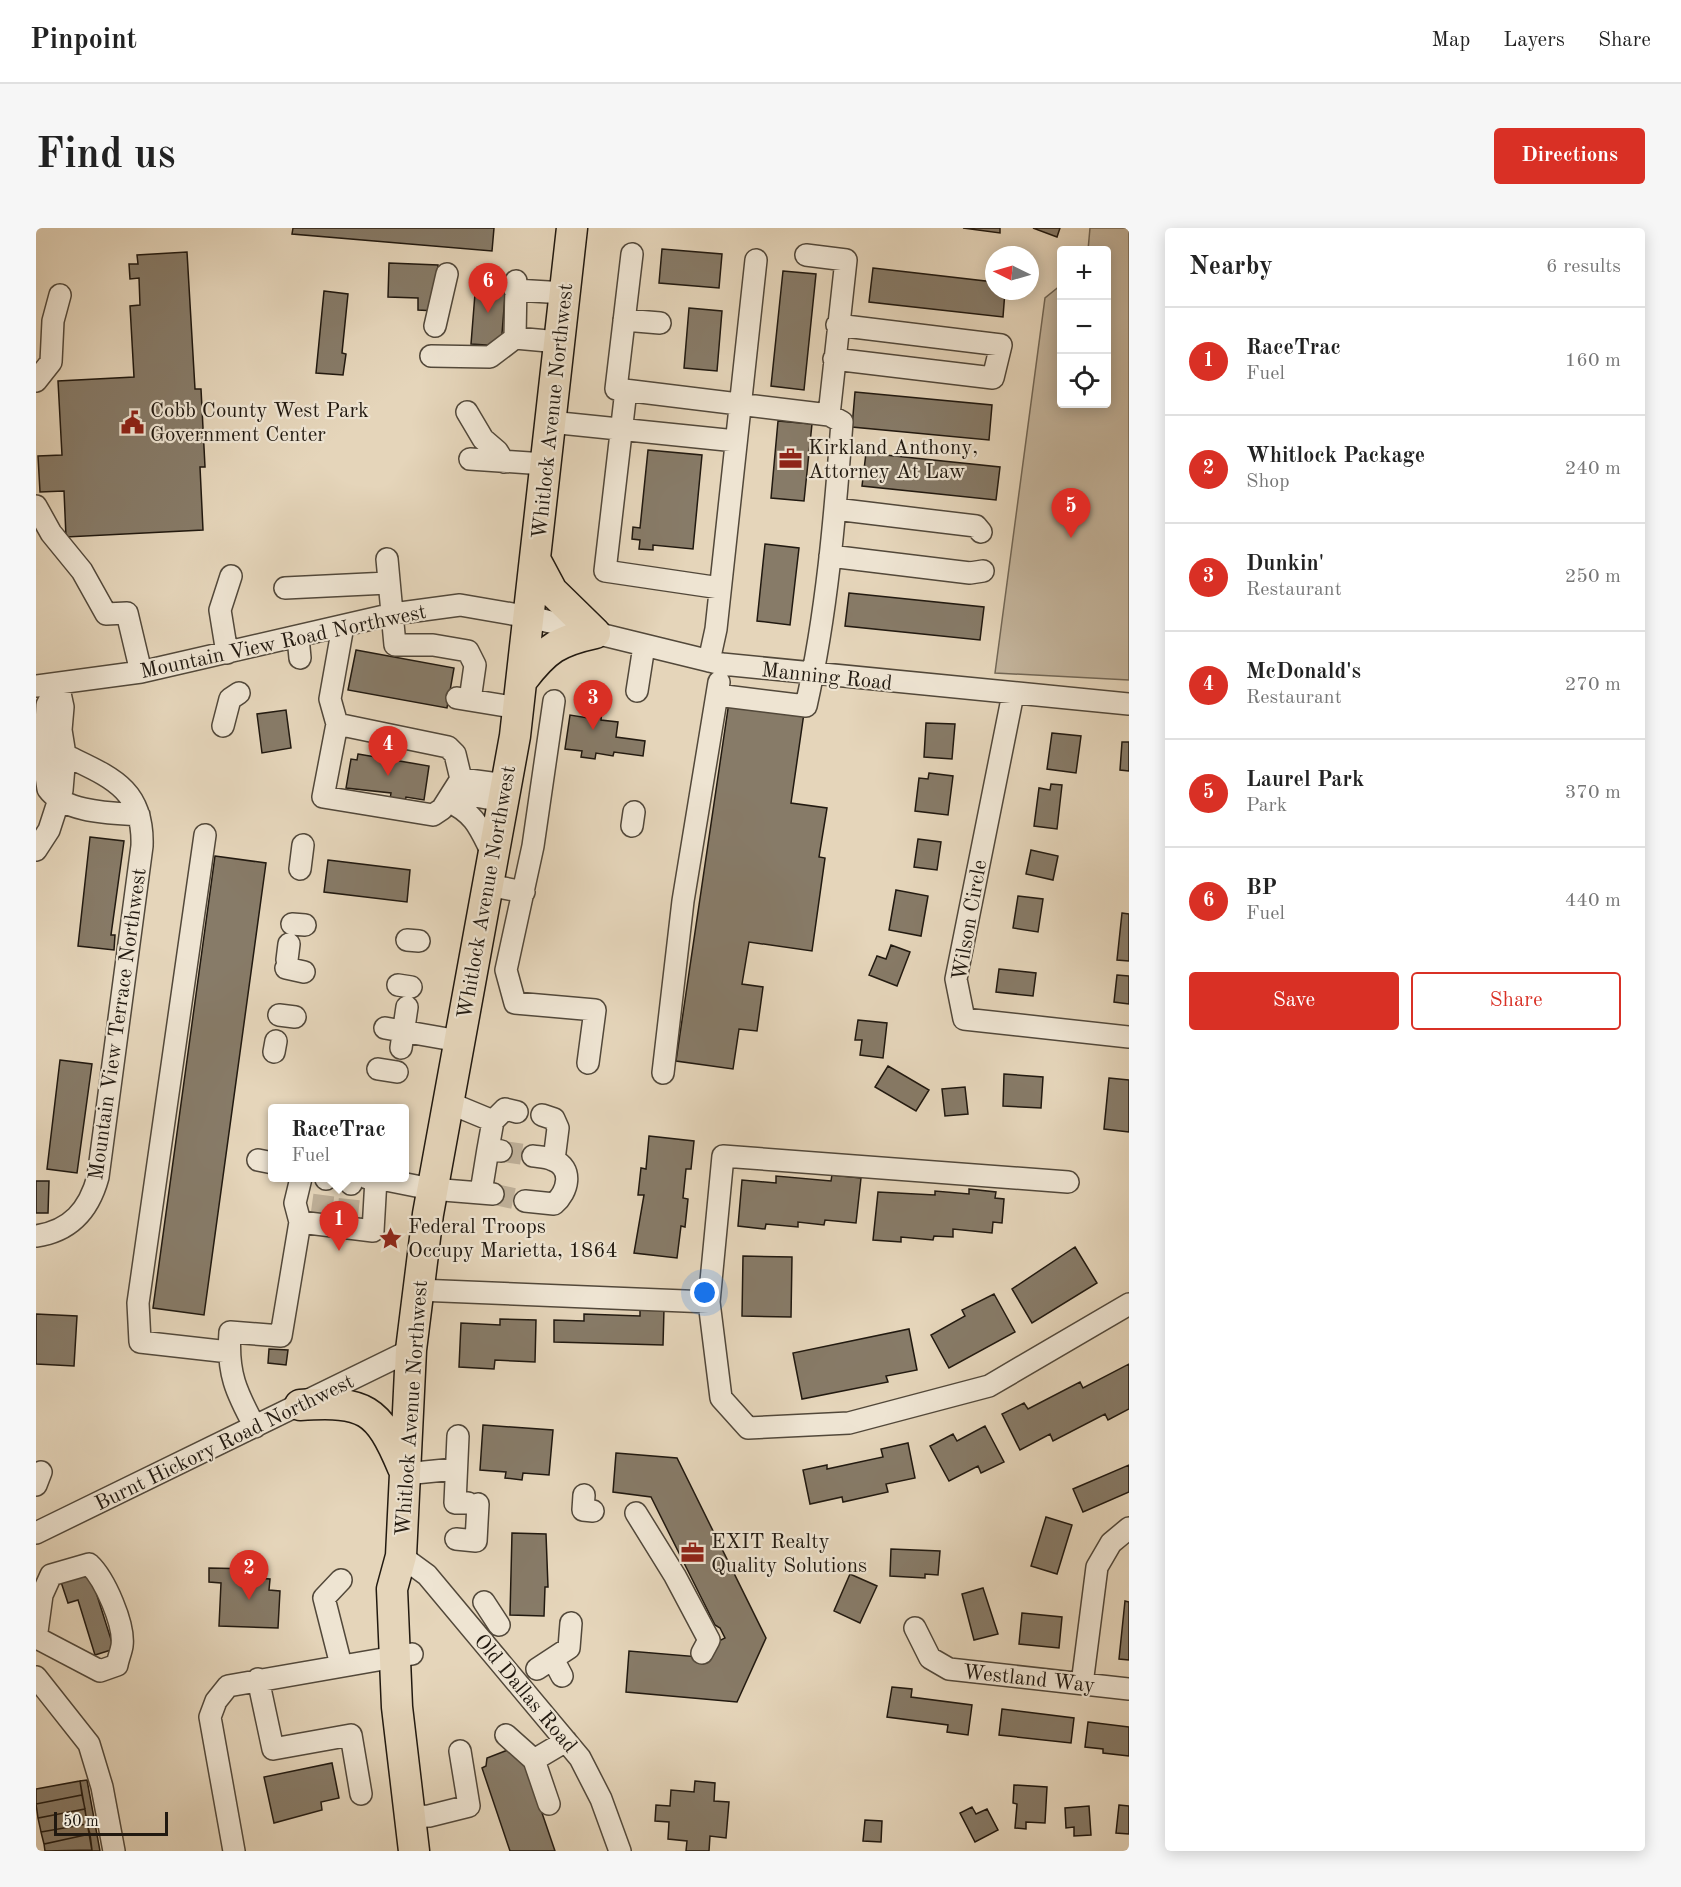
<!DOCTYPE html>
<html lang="en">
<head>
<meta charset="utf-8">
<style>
	:root { --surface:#fff; --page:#f6f6f6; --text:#222; --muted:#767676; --line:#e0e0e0; --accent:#d93025 }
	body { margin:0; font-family:"Old Standard TT",serif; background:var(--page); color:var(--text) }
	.controls { position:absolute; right:18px; top:18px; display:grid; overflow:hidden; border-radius:6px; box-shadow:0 3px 15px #0003 }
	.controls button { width:54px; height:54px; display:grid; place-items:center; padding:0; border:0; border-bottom:2px solid var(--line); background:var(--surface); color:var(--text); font:30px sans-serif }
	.compass { position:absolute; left:949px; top:18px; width:54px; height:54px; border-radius:50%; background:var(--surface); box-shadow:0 3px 15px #0003; rotate:275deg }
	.scale { position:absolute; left:18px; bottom:15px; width:114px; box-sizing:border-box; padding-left:6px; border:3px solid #211910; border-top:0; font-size:16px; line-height:21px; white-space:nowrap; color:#211910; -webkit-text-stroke:4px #eee4d2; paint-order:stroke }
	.you { position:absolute; left:669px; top:1065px; width:21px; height:21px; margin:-15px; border:4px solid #fff; border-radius:50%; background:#1a73e8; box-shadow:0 0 0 9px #1a73e833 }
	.badge { display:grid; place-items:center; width:39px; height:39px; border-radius:50%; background:var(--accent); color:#fff; font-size:20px; font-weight:700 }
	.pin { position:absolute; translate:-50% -50px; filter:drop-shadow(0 2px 3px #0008) }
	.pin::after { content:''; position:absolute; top:32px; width:21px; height:18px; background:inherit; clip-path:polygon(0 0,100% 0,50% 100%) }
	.popup { position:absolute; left:232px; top:876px; width:141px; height:78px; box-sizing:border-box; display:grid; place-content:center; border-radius:6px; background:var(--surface); filter:drop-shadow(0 2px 4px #0005); font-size:20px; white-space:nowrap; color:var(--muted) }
	.popup b { font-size:22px; color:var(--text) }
	.popup::after { content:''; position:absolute; left:50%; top:100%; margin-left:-12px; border:12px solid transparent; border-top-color:var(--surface) }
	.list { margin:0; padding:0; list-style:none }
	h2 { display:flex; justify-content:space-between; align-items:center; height:78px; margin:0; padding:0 24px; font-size:26px }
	h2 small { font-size:20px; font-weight:400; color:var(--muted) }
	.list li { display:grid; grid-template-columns:39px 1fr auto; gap:18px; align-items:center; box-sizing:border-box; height:108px; padding:0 24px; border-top:2px solid var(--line) }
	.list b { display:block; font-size:22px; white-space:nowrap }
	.list p { margin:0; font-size:20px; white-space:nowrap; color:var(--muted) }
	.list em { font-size:20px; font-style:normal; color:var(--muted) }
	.actions { display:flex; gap:12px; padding:18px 24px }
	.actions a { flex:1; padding:14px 0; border:2px solid var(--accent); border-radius:6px; text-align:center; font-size:21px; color:var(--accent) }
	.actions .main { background:var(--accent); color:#fff }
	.icon { flex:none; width:33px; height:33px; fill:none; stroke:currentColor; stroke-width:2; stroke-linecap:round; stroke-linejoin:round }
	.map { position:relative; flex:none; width:1093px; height:1623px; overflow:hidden; border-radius:6px }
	header { display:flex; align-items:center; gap:36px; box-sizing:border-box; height:84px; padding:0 30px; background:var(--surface); border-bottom:2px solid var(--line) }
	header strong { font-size:28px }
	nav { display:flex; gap:33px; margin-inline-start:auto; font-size:21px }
	.intro { display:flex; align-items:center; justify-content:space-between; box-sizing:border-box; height:144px; padding:0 36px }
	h1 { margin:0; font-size:42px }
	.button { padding:15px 27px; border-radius:6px; background:var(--accent); color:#fff; font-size:21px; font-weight:700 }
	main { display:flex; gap:36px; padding:0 36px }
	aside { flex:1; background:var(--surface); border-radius:6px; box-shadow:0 3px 15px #0003 }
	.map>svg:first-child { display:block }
	.green { fill:#c4b59d; stroke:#726756; stroke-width:1.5 }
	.building { fill:#877b68; stroke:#211910; stroke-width:1.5 }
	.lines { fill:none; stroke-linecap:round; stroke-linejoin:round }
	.minor-tunnel { stroke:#beaf98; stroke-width:21; stroke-dasharray:21 10; stroke-linecap:butt }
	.minor-casing { stroke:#52483a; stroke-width:24 }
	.highway-casing { stroke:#211910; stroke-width:33 }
	.minor { stroke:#eee4d2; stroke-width:21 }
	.highway { stroke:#e5d5ba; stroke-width:30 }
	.labels { text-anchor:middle; stroke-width:4.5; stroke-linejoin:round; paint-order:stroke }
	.poi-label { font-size:21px; fill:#211910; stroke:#eee4d2; text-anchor:start }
	.street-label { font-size:21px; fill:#211910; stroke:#eee4d2 }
</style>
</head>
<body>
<header>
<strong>Pinpoint</strong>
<nav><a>Map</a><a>Layers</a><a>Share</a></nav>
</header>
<div class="intro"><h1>Find us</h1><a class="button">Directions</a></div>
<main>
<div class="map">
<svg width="1093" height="1623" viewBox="0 0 1093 1623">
	<rect width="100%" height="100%" fill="#e5d5ba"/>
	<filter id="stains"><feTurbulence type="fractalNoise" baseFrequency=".00333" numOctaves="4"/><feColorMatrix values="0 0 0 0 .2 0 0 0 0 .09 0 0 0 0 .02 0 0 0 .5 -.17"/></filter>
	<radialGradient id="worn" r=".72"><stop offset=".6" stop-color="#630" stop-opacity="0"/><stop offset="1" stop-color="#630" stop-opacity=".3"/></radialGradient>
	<!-- green -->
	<path class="green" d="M1054,0H1093V452L959,445L1009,70L1025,57L1026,176H1070V22H1052Z"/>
	<!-- building -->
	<path class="building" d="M257,0H458L456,23L256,6Z
		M927,0H964V5Z
		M997,0H1024L1021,9Z
		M626,21L686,26L683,60L623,55Z
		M151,24L159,161H165L169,239H164L167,302L30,309L28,263L4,264L2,228L26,227L22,153L98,149L94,78L104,77L103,50L94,51L93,36H102L101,27Z
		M353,35L402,37L400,83L382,82V70L352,69Z
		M837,40L958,54V63H969L967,89L833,74Z
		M747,43L780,46L768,162L735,158Z
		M440,53L470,55L465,118L435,116Z
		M288,63L312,66L306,125L310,126L307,147L280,145Z
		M653,80L686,83L681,143L648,140Z
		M819,164L956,177L953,212L816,199Z
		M742,193L776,196L768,273L735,270Z
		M612,222L666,227L657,321L617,317V322L603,321L604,312L596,311L597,299L604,300Z
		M830,225L964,239L960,272L826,258Z
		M729,316L763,320L754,397L721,393Z
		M813,365L948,379L944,412L809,398Z
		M320,422L418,440L411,480L312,462Z
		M693,474L768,485L755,575L791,580L783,629L789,630L776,723L713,714L706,756L727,759L721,803L703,801L697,841L640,833Z
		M250,482L255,520L226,525L221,486Z
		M553,483L566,484L565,492L582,494L580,509L609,513L607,528L578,524L577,528L560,525L559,531L545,529L546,523L529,521L534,487L552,490Z
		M890,495L919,496L916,531L888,529Z
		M1016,505L1045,508L1040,545L1011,541Z
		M1086,514H1093V543L1084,542Z
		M322,526L393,538L388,572L370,569L369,573L354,571L355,565L310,560L315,531L321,532Z
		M893,545L917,548L912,587L879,583L883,550L892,551Z
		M1015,556L1026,557L1021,601L998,598L1003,560L1014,562Z
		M54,609L88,613L75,707H79L78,722L42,718Z
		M882,611L905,614L901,642L878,639Z
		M995,622L1022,628L1017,652L990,646Z
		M179,628L230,635L168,1087L117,1080Z
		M292,632L374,642L371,674L288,664Z
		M860,662L892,668L885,708L853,702Z
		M982,668L1007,671L1002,704L977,700Z
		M1086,685L1093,686V733L1081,732Z
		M855,717L874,724L861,758L833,747L841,728L850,731Z
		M963,741L1000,745L997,768L960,764Z
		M1081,747L1093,748V776L1078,774Z
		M822,792L851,795L847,830L824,827L826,812H819Z
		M24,832L56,836L41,945L11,941Z
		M852,838L893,862L880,883L839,859Z
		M968,846L1007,849L1005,880L967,878Z
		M1073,850L1093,852V904L1068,901Z
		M929,859L932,886L909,888L906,861Z
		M613,908L658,913L655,941H650L647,970L652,971L649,999L645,998L641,1030L598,1025L608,967H602L605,940L610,941Z
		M796,947L825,950L820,995L789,992L788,997L762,994V999L730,996L729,1001L702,998L706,952L740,955V948L795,953Z
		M0,953H13L12,985H0Z
		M933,961L960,964L959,970L968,971L966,995L957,994L956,1005L917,1001V1009L898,1008L897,1012L865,1009V1014L837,1012L842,964L899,967V963L933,966Z
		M1039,1019L1061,1055L996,1095L976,1061Z
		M707,1028L756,1029L755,1089L706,1088Z
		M958,1066L979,1104L913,1140L895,1107L929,1088L926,1082Z
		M604,1080L628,1081L627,1117L518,1114V1092L548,1093V1086L604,1088Z
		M0,1086L41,1088L38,1138L0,1136Z
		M464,1091L500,1092L499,1134L459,1132L458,1141L423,1139L425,1095L464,1097Z
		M873,1101L881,1142L850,1148L852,1154L766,1171L757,1125Z
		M233,1121L252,1122L250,1137L232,1135Z
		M1093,1136V1181L1072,1192L1069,1186L1017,1213L1014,1206L984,1222L966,1186L988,1175L992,1181L1044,1154L1047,1160Z
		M447,1197L517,1202L513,1247L487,1245L486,1252L469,1250L470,1244L444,1242Z
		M949,1198L968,1234L945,1245L942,1238L913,1253L894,1218L917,1206L921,1213Z
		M872,1215L879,1250L850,1256L852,1264L807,1274L806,1269L774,1276L767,1242L791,1237V1241L847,1229L845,1221Z
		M580,1225L641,1230L730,1410L701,1474L590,1464L593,1423L675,1430L677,1416L689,1410L684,1400L679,1397L615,1269L577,1264Z
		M1093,1237V1264L1047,1284L1037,1261Z
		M1010,1289L1036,1297L1021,1346L995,1338Z
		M476,1305L510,1306L512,1359H509L508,1388L474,1387Z
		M855,1321L904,1323L902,1347L889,1346V1350L854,1348Z
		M173,1340L220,1341L219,1350L234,1351L233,1362L244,1363L242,1400L183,1398L185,1355L173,1354Z
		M53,1342L78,1421L59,1427L42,1372L32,1375L24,1351Z
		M814,1346L841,1358L824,1395L798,1383Z
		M947,1360L962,1406L938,1412L926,1366Z
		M1089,1373L1093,1374V1432L1083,1431Z
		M986,1385L1026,1389L1023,1420L983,1416Z
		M856,1459L876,1461L875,1469L936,1477L932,1507L911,1504L912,1497L851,1489Z
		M966,1481L1038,1490L1035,1515L963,1507Z
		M1052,1494L1093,1499V1528L1067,1525V1521L1049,1519Z
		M477,1520L491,1541L519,1623H474L446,1540L450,1538L451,1530Z
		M296,1535L303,1570L285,1574L286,1582L238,1595L228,1549Z
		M51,1552L64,1623H56L44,1553Z
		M44,1553L46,1567L0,1576V1561Z
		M659,1553L679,1555L678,1573L693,1574L690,1610L674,1608L673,1623H650L651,1613L632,1611L633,1594L619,1593L620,1577L634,1578L635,1562L658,1564Z
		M978,1557L1011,1559L1009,1595L990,1594V1601L979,1600L981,1576L977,1575Z
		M46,1567L49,1581L2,1590L0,1576Z
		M1083,1577L1093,1578V1606L1080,1605Z
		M1053,1578L1055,1607L1038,1608V1599L1030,1600L1029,1580Z
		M936,1579L940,1586L951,1581L962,1602L939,1614L924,1585Z
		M49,1581L51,1596L5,1604L2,1590Z
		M829,1592L846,1593L845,1614L827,1613Z
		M51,1596L54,1606L8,1616L5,1604Z
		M54,1606L56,1622L9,1623L8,1616Z"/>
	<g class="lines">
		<!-- minor-tunnel -->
		<path class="minor-tunnel" d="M465,923L497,928
			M457,966L489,973
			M285,988L290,951
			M311,992L315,956"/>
		<defs>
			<path id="minor" d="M596,26L580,161L793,187L806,194C799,288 791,385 770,478L681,467
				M770,27L810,32L793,187
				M479,62L529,65
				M588,92L624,95
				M399,98L411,46
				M479,110L480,53
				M395,128L454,129L479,110L523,114
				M798,131L957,150L965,117L801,97
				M0,153L15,134L17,93L24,67
				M590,162L569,343L684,360
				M431,184L447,211L461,223L468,234
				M514,194L700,213
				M434,231L509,236
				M0,278L15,305L46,343L70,386L91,385L105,444
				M799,281L940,298L945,304
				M794,328L934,345L947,343
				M351,331L359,417H397L432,423L439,437L434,472
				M249,360L352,355
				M262,409L264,430
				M191,425L184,382L195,348
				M673,433L680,401L720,32
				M22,456L11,477L8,535L12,561C29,585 77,585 103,587
				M0,458L105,444L357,386L424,377L494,389L686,436L1093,476
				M601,463L608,418
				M977,466L920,751L928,791L1093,809
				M421,470L483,480
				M518,473L497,618L470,742L479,775L559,782L552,835
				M301,496L412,519L419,526L425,551L406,581L397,587L287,569L301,496L294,471L307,398
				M187,498L194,471L203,465
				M425,551L470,557
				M417,564L467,573
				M412,573C440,586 444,601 457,627
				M596,598L598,584
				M169,607L102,1075L104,1114L193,1124
				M0,622L13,602L26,562L29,527L25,502L27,479L22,456
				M264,641L267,617
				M452,657L488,664
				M256,696L269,697
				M371,712L383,713
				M251,732L253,716
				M250,740L268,744
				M362,757L375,759
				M243,787L259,789
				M349,800L423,813
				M365,820L371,779
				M238,824L240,813
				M342,841L361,844
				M627,845L647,673L683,454
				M411,874L457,893
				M506,887L518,891L522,900L518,932
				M465,923L452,921L457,893L469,881L481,884
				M222,932L237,935
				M340,950L395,961L457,966
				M290,951L291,950
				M315,956V950
				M445,964L452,921
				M489,973L518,976C532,964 538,940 517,932C511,929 503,929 497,928
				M264,994L337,1003L340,951L331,950
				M0,1008C35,1003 53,982 62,949L106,618C108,560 74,549 29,527
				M382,1062L673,1074L685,1170L712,1200L813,1195L953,1158L1093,1076
				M673,1074L687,928L1032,954
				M219,1199C200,1164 191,1145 194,1104L245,1108L264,994L259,975L265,950
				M422,1208L419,1275H432
				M369,1246L419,1241
				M0,1257L5,1244
				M548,1267L547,1282L557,1283
				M600,1285L639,1348L673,1412L666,1425
				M0,1305L375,1122
				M420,1311L440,1313L442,1276
				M365,1328L391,1347L544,1530L565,1571L584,1623
				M305,1352L288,1370L305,1437
				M448,1374L463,1397
				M879,1400L894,1430L913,1441L1093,1461
				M0,1411L6,1367L15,1347L53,1336C69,1351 89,1397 86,1418C85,1424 82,1431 81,1437L64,1443L1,1410
				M517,1431L526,1448
				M501,1441L533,1420L535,1395
				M0,1449L53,1516L66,1559L78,1623
				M222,1451L237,1521L315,1507L325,1566
				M1046,1456L1061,1339L1075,1315L1093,1300
				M470,1507L498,1532L530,1513
				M498,1532L513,1576
				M373,1589L393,1588L433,1578L424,1523
				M198,1623L174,1489L180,1473L192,1458L376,1426"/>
			<path id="highway" d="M500,333L516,363L559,405
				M487,451C510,421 522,413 559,405
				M264,1177C329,1173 342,1180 367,1240
				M378,1623L361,1479L356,1361L365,1328L375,1122L392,986L479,508L536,0"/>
		</defs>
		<!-- minor casing -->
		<use href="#minor" class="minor-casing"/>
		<!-- highway casing -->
		<use href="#highway" class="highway-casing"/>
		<!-- minor -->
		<use href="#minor" class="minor"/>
		<!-- highway -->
		<use href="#highway" class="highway"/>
	</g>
	<!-- icons -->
	<defs>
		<symbol id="civic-bare" viewBox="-9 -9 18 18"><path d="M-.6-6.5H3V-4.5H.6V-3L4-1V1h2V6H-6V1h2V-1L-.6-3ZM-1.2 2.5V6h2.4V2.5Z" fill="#8f2418" stroke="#eee4d2" stroke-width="2.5" paint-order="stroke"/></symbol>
		<symbol id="office-bare" viewBox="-9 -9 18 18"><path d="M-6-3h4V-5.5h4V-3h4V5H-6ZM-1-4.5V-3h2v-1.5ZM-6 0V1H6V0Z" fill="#8f2418" stroke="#eee4d2" stroke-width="2.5" paint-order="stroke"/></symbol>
		<symbol id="sight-bare" viewBox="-9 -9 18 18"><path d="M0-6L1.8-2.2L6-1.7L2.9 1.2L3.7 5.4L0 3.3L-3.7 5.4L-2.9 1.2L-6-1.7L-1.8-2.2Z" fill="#8f2418" stroke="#eee4d2" stroke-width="2.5" paint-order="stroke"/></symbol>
	</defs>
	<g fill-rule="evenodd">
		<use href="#civic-bare" x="80" y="178" width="33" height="33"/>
		<use href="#office-bare" x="738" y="214" width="33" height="33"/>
		<use href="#sight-bare" x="338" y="994" width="33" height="33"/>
		<use href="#office-bare" x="640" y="1308" width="33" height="33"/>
	</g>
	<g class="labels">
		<!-- poi labels -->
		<g class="poi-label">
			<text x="114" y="189">Cobb County West Park<tspan x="114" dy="24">Government Center</tspan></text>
			<text x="772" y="226">Kirkland Anthony,<tspan x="772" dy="24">Attorney At Law</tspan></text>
			<text x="372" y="1005">Federal Troops<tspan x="372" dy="24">Occupy Marietta, 1864</tspan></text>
			<text x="675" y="1320">EXIT Realty<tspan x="675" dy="24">Quality Solutions</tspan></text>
		</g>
		<!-- street labels -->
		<g class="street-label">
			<text transform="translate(516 183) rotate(-84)" y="7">Whitlock Avenue Northwest</text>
			<text transform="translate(247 413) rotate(-12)" y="7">Mountain View Road Northwest</text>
			<text transform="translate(791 448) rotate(6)" y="7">Manning Road</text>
			<text transform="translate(450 664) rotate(-80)" y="7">Whitlock Avenue Northwest</text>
			<text transform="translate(933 692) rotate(-80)" y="7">Wilson Circle</text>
			<text transform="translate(81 796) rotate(-82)" y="7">Mountain View Terrace Northwest</text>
			<text transform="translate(375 1180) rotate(-86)" y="7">Whitlock Avenue Northwest</text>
			<text transform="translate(188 1214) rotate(-26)" y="7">Burnt Hickory Road Northwest</text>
			<text transform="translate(993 1450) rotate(6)" y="7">Westland Way</text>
			<text transform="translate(490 1465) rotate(50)" y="7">Old Dallas Road</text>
		</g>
	</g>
	<rect width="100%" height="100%" filter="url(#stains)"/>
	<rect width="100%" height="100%" fill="url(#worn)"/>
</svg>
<div class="controls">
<button>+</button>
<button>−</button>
<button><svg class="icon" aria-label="locate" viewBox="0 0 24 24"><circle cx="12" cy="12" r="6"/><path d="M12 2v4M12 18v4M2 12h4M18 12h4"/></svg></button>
</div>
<svg class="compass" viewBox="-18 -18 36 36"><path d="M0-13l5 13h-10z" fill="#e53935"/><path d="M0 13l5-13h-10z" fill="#767676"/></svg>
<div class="scale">50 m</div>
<div class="you"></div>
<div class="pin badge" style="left:303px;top:1023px">1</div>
<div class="popup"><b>RaceTrac</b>Fuel</div>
<div class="pin badge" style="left:213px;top:1372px">2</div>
<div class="pin badge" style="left:557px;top:502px">3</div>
<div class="pin badge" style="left:352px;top:548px">4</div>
<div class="pin badge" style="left:1035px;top:310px">5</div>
<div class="pin badge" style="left:452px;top:85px">6</div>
</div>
<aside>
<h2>Nearby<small>6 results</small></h2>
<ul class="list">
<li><span class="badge">1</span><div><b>RaceTrac</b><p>Fuel</p></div><em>160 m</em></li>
<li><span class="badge">2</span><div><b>Whitlock Package</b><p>Shop</p></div><em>240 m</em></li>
<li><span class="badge">3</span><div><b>Dunkin'</b><p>Restaurant</p></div><em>250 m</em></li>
<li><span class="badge">4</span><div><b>McDonald's</b><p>Restaurant</p></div><em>270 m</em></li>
<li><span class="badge">5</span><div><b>Laurel Park</b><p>Park</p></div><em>370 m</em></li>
<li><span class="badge">6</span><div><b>BP</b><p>Fuel</p></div><em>440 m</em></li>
</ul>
<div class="actions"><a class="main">Save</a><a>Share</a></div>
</aside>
</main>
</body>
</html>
